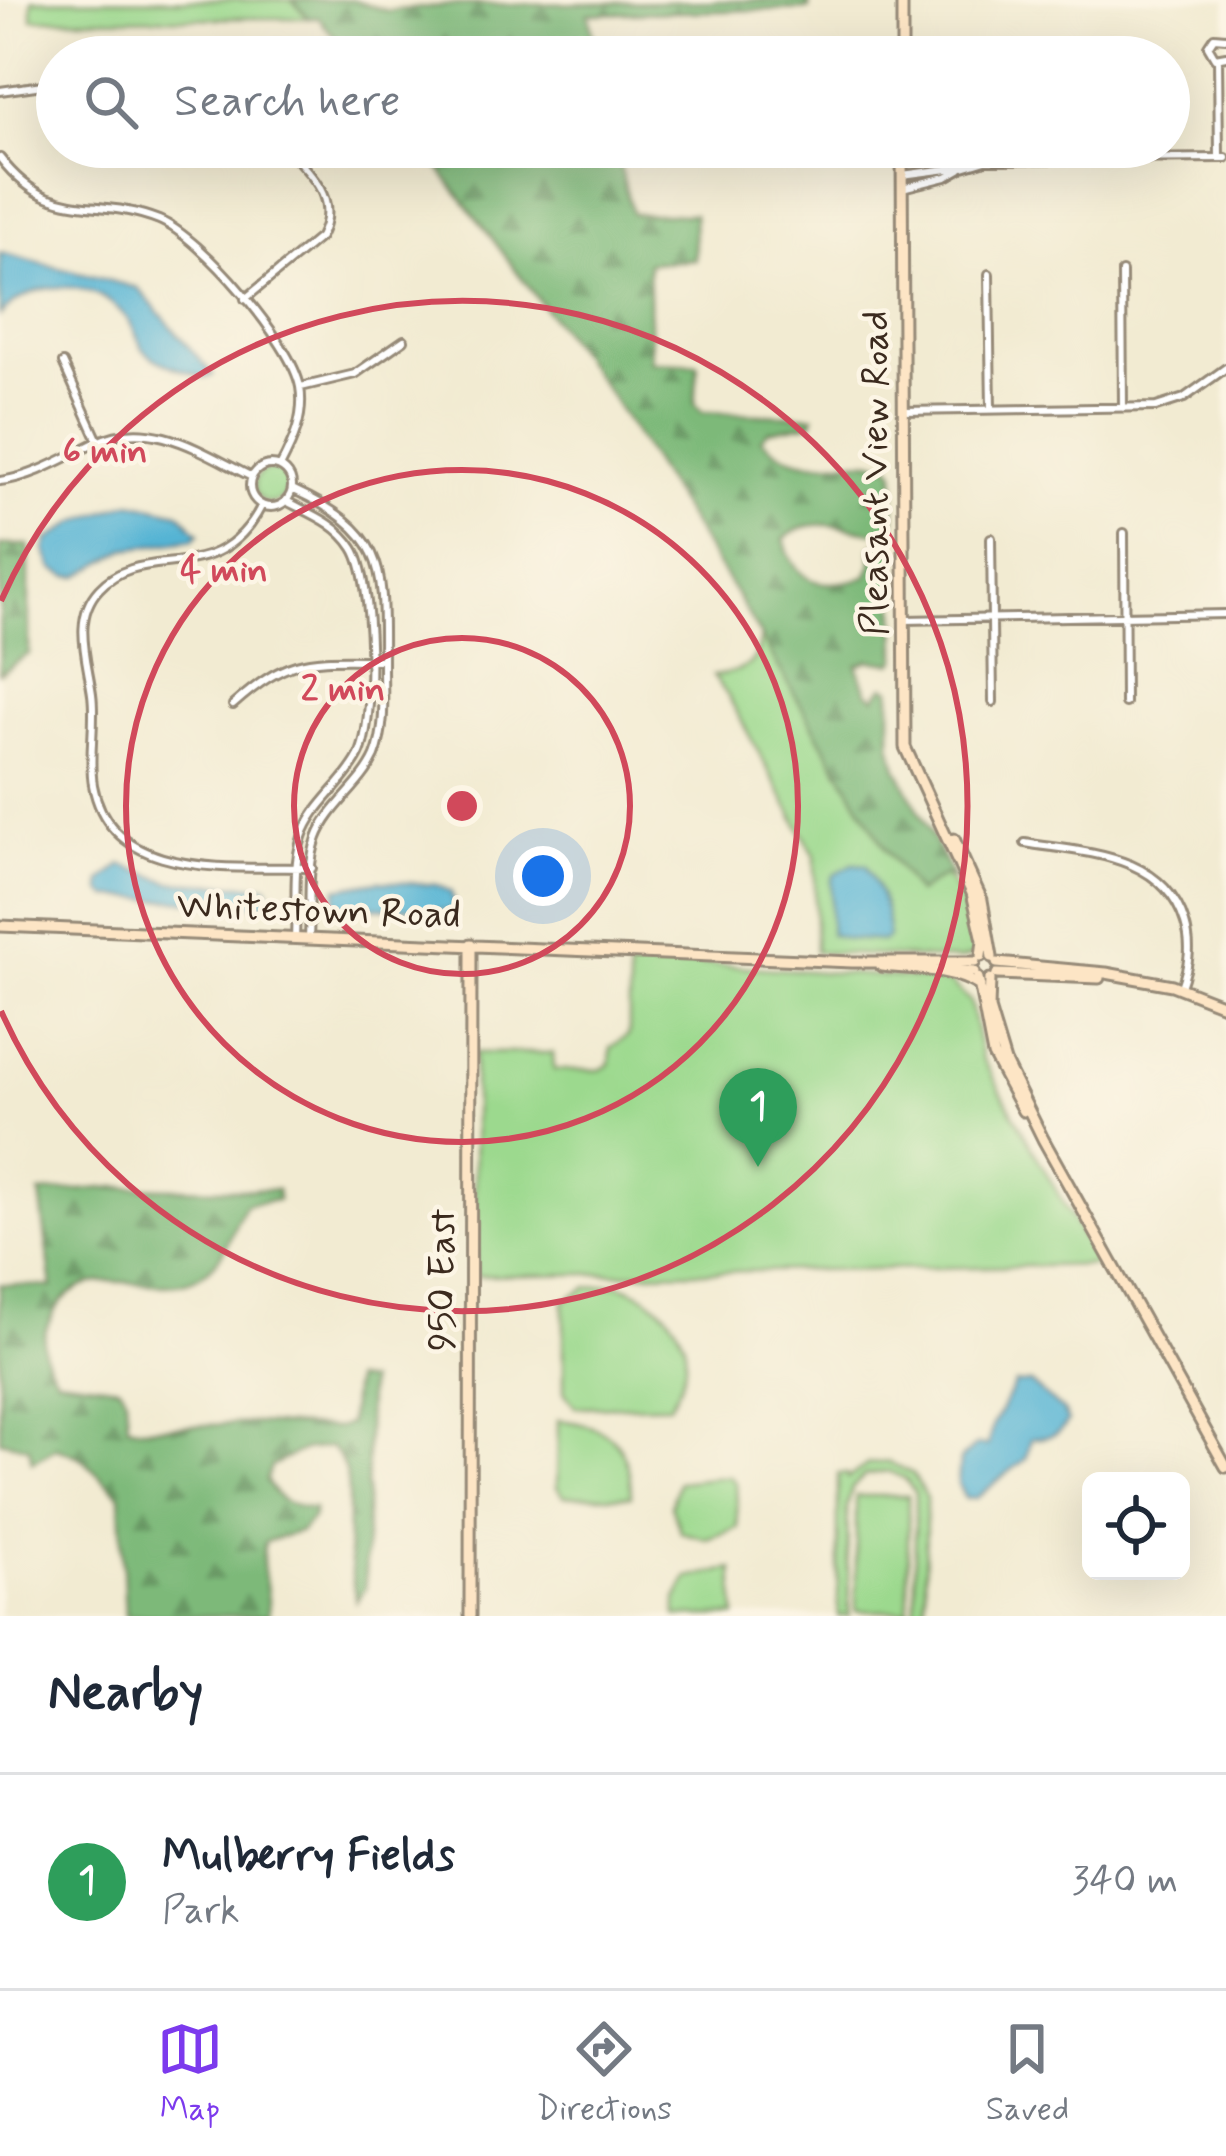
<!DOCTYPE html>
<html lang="en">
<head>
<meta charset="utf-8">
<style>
	:root { --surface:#fff; --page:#f2f2f3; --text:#1f2937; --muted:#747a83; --line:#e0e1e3; --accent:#7c3aed }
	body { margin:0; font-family:Mynerve,sans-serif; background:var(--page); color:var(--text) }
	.controls { position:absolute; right:36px; bottom:36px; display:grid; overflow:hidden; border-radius:18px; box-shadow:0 12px 48px #0002 }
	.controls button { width:108px; height:108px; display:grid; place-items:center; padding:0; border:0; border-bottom:3px solid var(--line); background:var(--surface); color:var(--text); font:60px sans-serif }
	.you { position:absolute; left:543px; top:876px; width:42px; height:42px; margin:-30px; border:9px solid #fff; border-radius:50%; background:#1a73e8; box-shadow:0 0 0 18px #1a73e833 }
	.badge { display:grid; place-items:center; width:78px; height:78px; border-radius:50%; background:var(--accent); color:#fff; font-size:39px; font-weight:700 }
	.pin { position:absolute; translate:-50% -99px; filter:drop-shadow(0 3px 6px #0008) }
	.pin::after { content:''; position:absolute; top:63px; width:42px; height:36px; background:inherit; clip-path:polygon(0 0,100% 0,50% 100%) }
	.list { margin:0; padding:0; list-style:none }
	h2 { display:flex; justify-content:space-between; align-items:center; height:156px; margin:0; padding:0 48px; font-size:51px }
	h2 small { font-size:39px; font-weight:400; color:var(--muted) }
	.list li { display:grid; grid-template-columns:78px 1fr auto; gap:36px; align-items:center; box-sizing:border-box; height:216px; padding:0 48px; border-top:3px solid var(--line) }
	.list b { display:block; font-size:45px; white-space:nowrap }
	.list p { margin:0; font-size:39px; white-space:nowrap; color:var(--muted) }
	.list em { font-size:39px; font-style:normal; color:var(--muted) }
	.icon { flex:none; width:66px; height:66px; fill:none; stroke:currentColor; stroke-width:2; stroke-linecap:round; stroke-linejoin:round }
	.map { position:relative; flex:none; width:1226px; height:1616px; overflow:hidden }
	.search { position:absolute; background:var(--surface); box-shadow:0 12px 48px #0002; left:36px; right:36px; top:36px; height:132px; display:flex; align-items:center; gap:30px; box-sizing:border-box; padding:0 42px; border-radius:66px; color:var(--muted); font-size:45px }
	.sheet { height:372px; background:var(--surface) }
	nav { display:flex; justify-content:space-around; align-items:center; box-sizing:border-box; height:168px; border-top:3px solid var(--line); background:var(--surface); font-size:33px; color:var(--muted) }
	nav a { display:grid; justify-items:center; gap:6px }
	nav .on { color:var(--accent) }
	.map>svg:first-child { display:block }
	.green { fill:#9cd98e; stroke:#6c8256; stroke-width:3 }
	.forest { fill:url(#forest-firs); stroke:#5c724c; stroke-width:3 }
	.water { fill:#55b4d4; stroke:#486f79; stroke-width:3 }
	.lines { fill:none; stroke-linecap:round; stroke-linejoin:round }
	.street-casing { stroke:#968a78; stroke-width:12 }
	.secondary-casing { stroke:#968a78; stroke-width:15 }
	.street { stroke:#fff; stroke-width:6 }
	.secondary { stroke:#fde5c5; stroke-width:9 }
	.ring { fill:none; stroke:#d1495b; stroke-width:6 }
	.labels { text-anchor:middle; stroke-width:9; stroke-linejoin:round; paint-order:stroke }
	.street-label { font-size:39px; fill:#3b2a1e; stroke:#fcf5e5 }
	.centre { fill:#d1495b; stroke:#fcf5e5; stroke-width:6 }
	.ring-label { font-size:36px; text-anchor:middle; font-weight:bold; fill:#d1495b; stroke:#fcf5e5; stroke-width:9; stroke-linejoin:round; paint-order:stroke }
</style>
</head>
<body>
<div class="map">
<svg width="1226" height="1616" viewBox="0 0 1226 1616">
	<defs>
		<pattern id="forest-firs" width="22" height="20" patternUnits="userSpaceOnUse" patternTransform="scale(3)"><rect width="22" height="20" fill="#7db979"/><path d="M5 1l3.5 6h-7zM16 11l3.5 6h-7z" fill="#689763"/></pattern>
	</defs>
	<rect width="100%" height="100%" fill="#fcf5e5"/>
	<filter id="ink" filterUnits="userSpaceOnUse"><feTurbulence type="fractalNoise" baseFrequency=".00833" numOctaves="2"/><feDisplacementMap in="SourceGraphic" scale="24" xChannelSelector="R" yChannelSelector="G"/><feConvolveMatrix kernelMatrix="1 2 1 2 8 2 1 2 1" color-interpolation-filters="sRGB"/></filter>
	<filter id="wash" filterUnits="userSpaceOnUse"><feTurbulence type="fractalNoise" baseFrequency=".004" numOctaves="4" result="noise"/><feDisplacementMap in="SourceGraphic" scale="48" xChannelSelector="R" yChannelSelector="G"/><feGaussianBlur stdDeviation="2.7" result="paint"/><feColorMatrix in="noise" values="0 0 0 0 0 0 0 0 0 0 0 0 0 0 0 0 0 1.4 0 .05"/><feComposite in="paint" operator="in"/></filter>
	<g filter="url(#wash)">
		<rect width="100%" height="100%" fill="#f2ebd2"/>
		<!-- green -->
		<path class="green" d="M32,0H292L309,18L32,19Z
			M254 486a17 17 0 1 1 34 0a17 17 0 1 1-34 0Z
			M761,636L886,850L933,860C950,885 994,927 973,956L960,960L815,952V856L728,696L713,676C741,672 758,667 761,636Z
			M629,959L927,979L950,983L970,1001L982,1058L1098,1265L475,1276L474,1053H553L554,1070H600L610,1064L611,1048L629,1034Z
			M618,1284C677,1305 706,1348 669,1405L575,1407L564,1392V1301L588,1287Z
			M558,1420C609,1425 631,1442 631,1496H564L557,1487Z
			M889,1462L913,1474L926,1498L925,1616H915V1493L905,1479L888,1471L865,1475L852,1488L847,1506L849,1616H838V1474H847L848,1478L868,1464Z
			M729,1476L736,1483L738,1528L707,1539L681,1532L671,1506L678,1482Z
			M856,1496H908V1611H856Z
			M733,1569L736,1616H676L677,1599L688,1578Z"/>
		<!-- forest -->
		<path class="forest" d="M292,0H352L388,11L451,5L809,0V9L589,14L597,57H351L319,18H309Z
			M423,147H615L632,214H694L695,260L648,263L651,362L698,364L695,404L702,412L814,416L812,423L768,431L761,439C809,482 843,450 891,465L895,473L894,528L883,533C848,531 814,512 784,539C796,586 823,590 866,577L872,565V548L876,543L894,548L897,659L893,663L869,660L857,665L867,692L875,697L884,686L891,689V744L897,768L953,878L946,874L917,893L886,850L737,596L611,396Z
			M0,545H29V654L0,673Z
			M117,1187L277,1190L278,1200L246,1204C228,1231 229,1262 194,1279C149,1301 77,1248 47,1327C39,1348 45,1361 57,1378L119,1386L126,1398L128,1425L141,1428L255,1423L338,1428L349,1424L353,1380L368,1382L365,1588L356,1601C353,1582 349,1562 348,1542C345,1509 357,1474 331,1447L304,1450L271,1466L266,1480C278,1502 289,1506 313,1509V1517L301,1531L265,1542C258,1566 271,1591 268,1616H125L120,1495L80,1457L57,1448L32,1462L29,1447L0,1440V1284L52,1287L40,1193Z"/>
		<!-- water -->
		<path class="water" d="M0,253L138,288L213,375L206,378C188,371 158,365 145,351C137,341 135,327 126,317C93,278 35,277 0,315Z
			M131,502L180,513L199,533L194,539L126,549L79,576H68L53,569L45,550L48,540L76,522Z
			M853,864L866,865C879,888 888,910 888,937L884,941L846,939L830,934L832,880L835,874Z
			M122,865L170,882L268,886L272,901L256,904L108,897L102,892V881Z
			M378,881L437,885L451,892L454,905L449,911L336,905L337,888Z
			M1030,1383L1063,1411L1068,1421C1059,1437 1048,1437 1031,1439L1026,1459L976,1498L965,1499L958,1484L960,1460L976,1445H988L993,1424L1015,1384Z"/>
	</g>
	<g filter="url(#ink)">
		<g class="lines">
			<defs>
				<path id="street" d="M1226,38L1214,37L1208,46L1215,58L1226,56
					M1218,58L1219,157
					M0,91L57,83
					M0,158C52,225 94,194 159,220C201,237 292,343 300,387C305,417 293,442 280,467
					M902,175L963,167L986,160L1226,158
					M902,188L946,177L960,169
					M1122,272L1123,408
					M989,274L991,409
					M245,299L320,237C340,198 310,175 286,147
					M63,363L98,441
					M301,387L355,374L404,340
					M904,411L1156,407L1184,398L1226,368
					M250 486a21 21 0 1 1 42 0a21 21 0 1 1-42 0Z
					M0,481C34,477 64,458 95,443C150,415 203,453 252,477
					M292,489C389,534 383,568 383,666C383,695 386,728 375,756C361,787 329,806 317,838C306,868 311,907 309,938
					M286,501C311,514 337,523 353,548C374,580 376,720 359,755C344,785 313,804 302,837C292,868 297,905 295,938
					M262,505C217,593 145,539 99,589C72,618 87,658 92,694C96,724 88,755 93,785C111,884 239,865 312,868
					M1124,533L1125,703
					M991,538L993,702
					M904,620L1226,614
					M233,705C290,654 310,660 383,660
					M1025,843C1085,853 1163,853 1185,923C1192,946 1189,964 1181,987"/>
				<path id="secondary" d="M902,0V57
					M902,147L905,747L972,893L983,940L981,956
					M954,839L982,900L992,957
					M0,926L852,962H975
					M997,963L1106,973L1172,985L1226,1006
					M881,966C913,969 952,968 980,986
					M945,970L974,972
					M997,974L1099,978
					M978,978L993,1055L1023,1111
					M990,979L989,1009L1005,1062L1043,1139L1226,1467
					M470,1616L471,944"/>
			</defs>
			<!-- street casing -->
			<use href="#street" class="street-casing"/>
			<!-- secondary casing -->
			<use href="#secondary" class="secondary-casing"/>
			<!-- street -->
			<use href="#street" class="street"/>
			<!-- secondary -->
			<use href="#secondary" class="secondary"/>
		</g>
	</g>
	<!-- distance rings -->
	<g class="ring">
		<circle cx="462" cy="806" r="168"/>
		<circle cx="462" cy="806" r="336"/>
		<path d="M1 601A505 505 0 1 1 1 1011"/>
	</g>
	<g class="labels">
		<!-- street labels -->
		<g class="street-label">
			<text transform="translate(873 473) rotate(-90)" y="14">Pleasant View Road</text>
			<text transform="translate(319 908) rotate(2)" y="14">Whitestown Road</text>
			<text transform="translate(440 1280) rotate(-90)" y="14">950 East</text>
		</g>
	</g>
	<circle cx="462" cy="806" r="18" class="centre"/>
	<g class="ring-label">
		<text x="105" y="462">6 min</text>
		<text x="224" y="581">4 min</text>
		<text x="343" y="700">2 min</text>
	</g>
</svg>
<div class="controls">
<button><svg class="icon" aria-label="locate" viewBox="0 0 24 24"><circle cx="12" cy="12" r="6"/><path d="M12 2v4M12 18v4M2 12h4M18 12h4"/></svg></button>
</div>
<div class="you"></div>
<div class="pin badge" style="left:758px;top:1167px;background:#2e9e5b">1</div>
<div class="search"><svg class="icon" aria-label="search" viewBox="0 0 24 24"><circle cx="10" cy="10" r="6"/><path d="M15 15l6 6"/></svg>Search here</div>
</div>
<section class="sheet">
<h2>Nearby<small></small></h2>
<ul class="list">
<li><span class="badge" style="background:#2e9e5b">1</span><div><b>Mulberry Fields</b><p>Park</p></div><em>340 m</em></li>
</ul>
</section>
<nav>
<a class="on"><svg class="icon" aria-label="map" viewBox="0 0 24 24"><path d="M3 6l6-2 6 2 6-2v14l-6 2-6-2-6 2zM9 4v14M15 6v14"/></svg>Map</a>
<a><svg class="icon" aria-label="directions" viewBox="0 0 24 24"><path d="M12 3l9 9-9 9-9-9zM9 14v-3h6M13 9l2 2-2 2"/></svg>Directions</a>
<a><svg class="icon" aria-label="saved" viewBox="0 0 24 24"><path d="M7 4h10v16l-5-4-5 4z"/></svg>Saved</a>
</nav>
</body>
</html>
